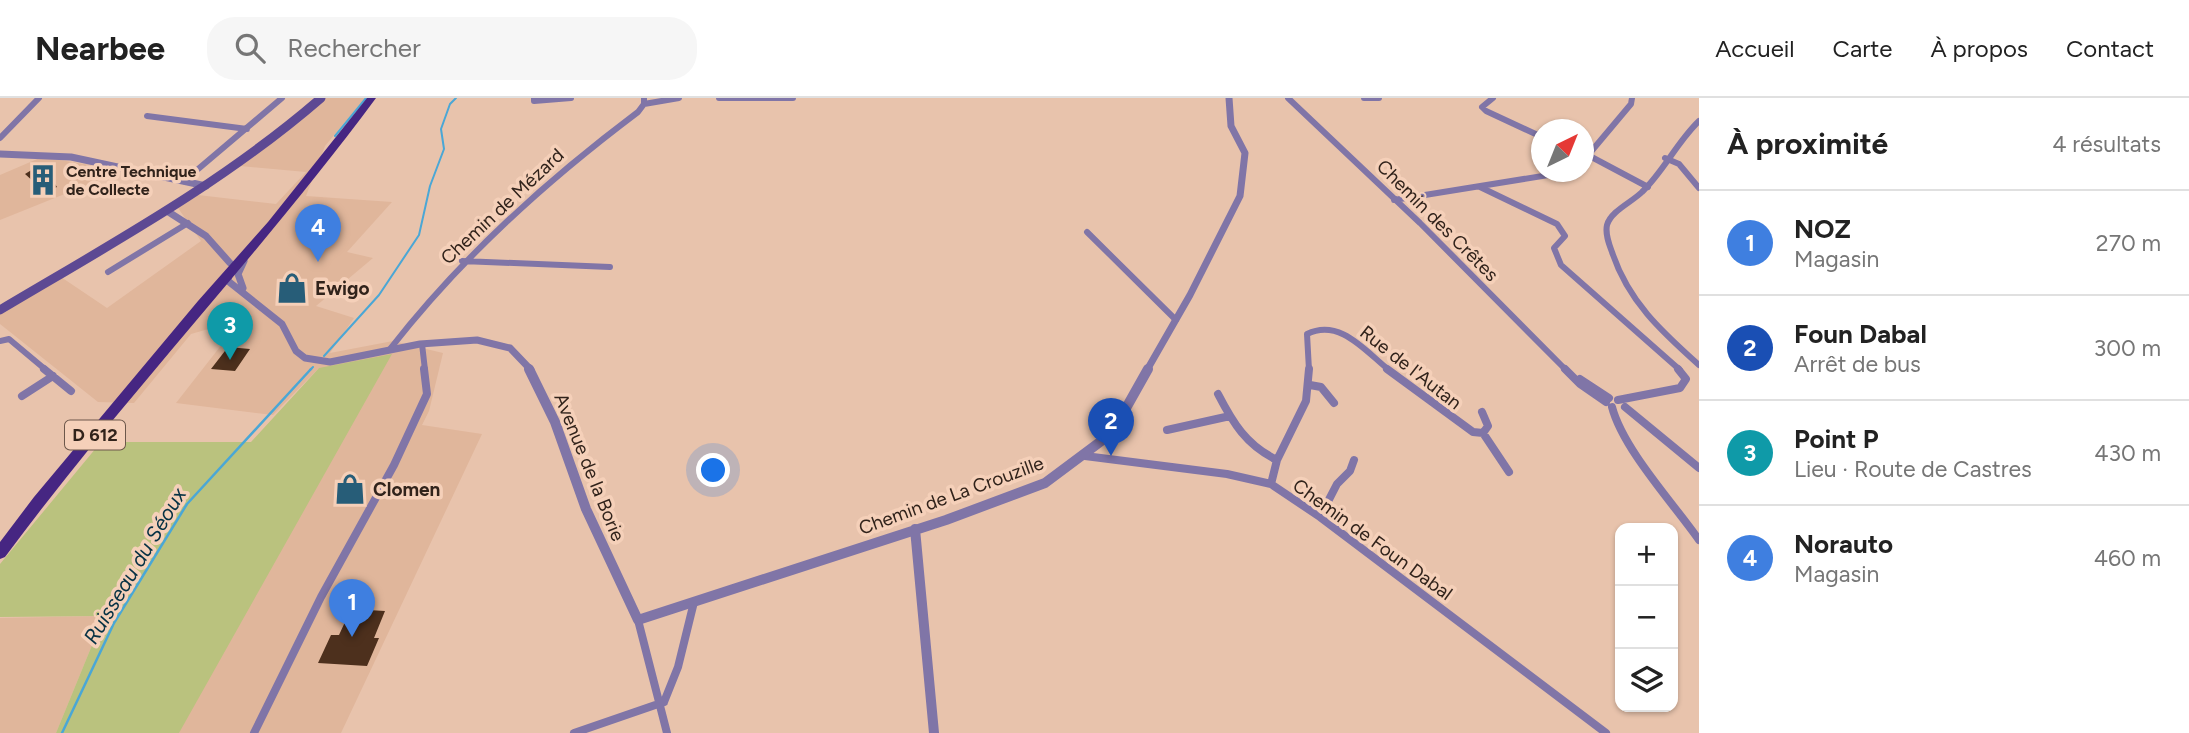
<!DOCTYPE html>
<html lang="fr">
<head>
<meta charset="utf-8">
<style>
	:root { --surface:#fff; --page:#f6f6f6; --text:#222; --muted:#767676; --line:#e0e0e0; --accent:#b45309 }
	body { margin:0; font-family:Figtree,sans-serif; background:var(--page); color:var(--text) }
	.controls { position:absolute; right:21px; bottom:21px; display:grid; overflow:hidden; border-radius:14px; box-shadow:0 2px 5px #0004 }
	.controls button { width:63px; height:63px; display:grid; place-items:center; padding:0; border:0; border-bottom:2px solid var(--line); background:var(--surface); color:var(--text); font:35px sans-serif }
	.compass { position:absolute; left:1531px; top:21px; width:63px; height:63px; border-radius:50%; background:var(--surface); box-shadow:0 2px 5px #0004; rotate:43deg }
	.you { position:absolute; left:714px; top:373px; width:24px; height:24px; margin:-18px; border:5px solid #fff; border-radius:50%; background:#1a73e8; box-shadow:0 0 0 10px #1a73e833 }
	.badge { display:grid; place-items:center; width:46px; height:46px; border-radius:50%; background:var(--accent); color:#fff; font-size:23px; font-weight:700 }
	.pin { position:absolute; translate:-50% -58px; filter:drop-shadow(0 2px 4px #0008) }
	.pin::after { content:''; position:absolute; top:37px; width:24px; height:21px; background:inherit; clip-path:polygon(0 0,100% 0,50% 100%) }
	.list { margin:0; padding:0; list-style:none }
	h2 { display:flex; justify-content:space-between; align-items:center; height:91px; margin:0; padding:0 28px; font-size:30px }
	h2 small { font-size:23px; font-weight:400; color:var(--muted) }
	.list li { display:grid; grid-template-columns:46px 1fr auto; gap:21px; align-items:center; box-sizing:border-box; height:105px; padding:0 28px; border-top:2px solid var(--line) }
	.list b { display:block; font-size:26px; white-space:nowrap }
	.list p { margin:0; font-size:23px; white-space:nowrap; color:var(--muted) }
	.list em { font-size:23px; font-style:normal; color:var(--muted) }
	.icon { flex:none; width:38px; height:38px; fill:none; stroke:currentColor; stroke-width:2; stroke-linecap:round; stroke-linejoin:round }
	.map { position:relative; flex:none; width:1699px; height:635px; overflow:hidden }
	header { display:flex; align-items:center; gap:42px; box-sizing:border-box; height:98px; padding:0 35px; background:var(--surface); border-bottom:2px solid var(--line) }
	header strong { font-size:33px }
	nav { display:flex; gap:38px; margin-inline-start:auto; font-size:24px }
	.search { width:490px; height:63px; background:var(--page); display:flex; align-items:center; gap:18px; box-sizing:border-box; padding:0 24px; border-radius:28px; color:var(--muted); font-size:26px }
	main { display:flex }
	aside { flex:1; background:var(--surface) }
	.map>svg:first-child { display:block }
	.built { fill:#e0b69b }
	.green { fill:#bac27e }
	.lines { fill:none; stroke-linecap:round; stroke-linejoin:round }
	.stream-far1 { stroke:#4aa7d6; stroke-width:2 }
	.stream { stroke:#4aa7d6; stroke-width:2.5 }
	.building { fill:#4d301d }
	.minor-far1 { stroke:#8075a7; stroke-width:6 }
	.minor { stroke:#8075a7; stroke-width:8 }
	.tertiary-far1 { stroke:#8075a7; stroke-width:7 }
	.tertiary { stroke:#8075a7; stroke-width:10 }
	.secondary { stroke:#5d4993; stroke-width:9 }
	.primary { fill:#462682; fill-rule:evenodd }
	.labels { text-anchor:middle; stroke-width:7; stroke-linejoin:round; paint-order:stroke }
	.far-poi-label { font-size:16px; font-weight:bold; fill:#31231b; stroke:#f5d0b9; text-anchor:start }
	.shield { fill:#f5d0b9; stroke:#6c574a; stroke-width:2 }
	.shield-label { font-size:18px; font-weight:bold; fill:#31231b }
	.street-label { font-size:19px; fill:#31231b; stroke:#f5d0b9 }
	.poi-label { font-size:19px; font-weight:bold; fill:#31231b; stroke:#f5d0b9; text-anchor:start }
	.water-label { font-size:21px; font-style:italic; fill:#063144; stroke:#f5d0b9 }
</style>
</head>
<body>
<header>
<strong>Nearbee</strong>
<div class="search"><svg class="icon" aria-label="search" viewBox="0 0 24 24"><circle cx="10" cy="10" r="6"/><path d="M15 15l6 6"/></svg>Rechercher</div>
<nav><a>Accueil</a><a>Carte</a><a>À propos</a><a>Contact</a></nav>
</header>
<main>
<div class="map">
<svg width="1699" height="635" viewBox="0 0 1699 635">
	<rect width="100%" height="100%" fill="#e8c3ac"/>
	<!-- built -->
	<path class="built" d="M323,0H365L325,48L306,98L392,104L347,154L373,160L316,208L354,220L330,255L393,243L443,255L429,313L422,327L482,336L341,635H179L319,270L273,317L176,305L230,236L219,228L191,236L134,305L98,304L0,226V215L61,179L107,210L201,143L178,110L198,97L276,106L306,74L240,68Z
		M42,59L114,71L97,83L0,122V77Z
		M104,518L56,635H0V520Z"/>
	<!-- green -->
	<path class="green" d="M392,256L179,635H56L104,518L0,519V466L101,344H251L319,270Z"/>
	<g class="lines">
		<!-- stream-far1 -->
		<path class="stream-far1" d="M335,38L366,0
			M324,258L379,197L419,137L430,88L444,51L441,31L450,6L456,0
			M310,272L313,269"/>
		<!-- stream -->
		<path class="stream" d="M62,635L114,525L187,406L311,271"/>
	</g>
	<!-- building -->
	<path class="building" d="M38,68L54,75L49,77L57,89L45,94L25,76Z
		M228,249L250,251L235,273L211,271Z
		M351,511L385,513L374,540H379L367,568L318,565L331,537H339Z"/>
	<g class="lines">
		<!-- minor-far1 -->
		<path class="minor-far1" d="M534,0V3L571,0
			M719,0H793
			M1288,0L1420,125L1566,272
			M1364,0H1379
			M1493,0L1482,9L1486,13L1542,39
			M644,6L679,0
			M147,18L247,31
			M1699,23C1677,44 1664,73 1642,94C1632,104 1611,113 1607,127C1605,136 1609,146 1612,154C1628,203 1661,233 1699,267
			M0,40L39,0
			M1584,55L1648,89
			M1665,60L1679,66L1699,90
			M1584,62L1631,6L1632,0
			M184,83L282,0
			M1480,89L1557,126L1565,138L1554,150L1561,167L1680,272
			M1394,102L1567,74
			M1087,134L1176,222
			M462,163L610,169
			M108,174L188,125
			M0,243L9,241L46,272
			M422,246L425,272
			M390,251C462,159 545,84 638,14L644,6V0
			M1309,272L1307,236C1340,220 1365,253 1389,272"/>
		<!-- minor -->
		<path class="minor" d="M44,271L71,293
			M1387,271L1473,334L1483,335L1488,328L1482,314
			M1565,271L1580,286L1606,304
			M1580,281L1609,300
			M1310,287L1321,289L1334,305
			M1218,296C1233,325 1246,347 1277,362
			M22,298L53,278
			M1618,302L1680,290L1686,281L1678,271
			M1612,309C1623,351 1673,405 1699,442
			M1625,309L1699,370
			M1167,332L1230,318
			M1483,335L1509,374
			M1085,358L1227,376L1271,386L1320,419L1606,635
			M1271,386L1277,362L1306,303L1309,271
			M1320,419L1337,386L1350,373L1354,362
			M638,522L667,635
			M664,604L678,569L694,504
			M254,635L321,499L394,367L427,296L424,271
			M574,635L664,604"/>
		<!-- tertiary-far1 -->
		<path class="tertiary-far1" d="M0,56L71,59L206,88
			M167,113L206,138L230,165
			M229,177L228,183L282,226L296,253L305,260L330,264L420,246L477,242L510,250L531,272
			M243,190L238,176L244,163
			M1147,272L1190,197L1240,98L1245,55L1231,28L1229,0"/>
		<!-- tertiary -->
		<path class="tertiary" d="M529,271L555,324L586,411L638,522L946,422L1045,385L1112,335L1148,271
			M915,431L934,635"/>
		<!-- secondary -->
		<path class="secondary" d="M0,212C111,146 223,85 321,0"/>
		<!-- primary -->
		<path class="primary" d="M367,0H376C259,158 122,301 5,459L0,461V444L34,399L198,203L268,124Z"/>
	</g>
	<!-- icons -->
	<defs>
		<symbol id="building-bare" viewBox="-9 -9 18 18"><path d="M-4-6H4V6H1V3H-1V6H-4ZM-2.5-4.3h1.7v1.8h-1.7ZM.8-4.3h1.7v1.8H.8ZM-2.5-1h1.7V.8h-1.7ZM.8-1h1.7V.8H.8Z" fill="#275d78" stroke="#f5d0b9" stroke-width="2.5" paint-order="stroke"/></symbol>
		<symbol id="shop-bare" viewBox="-9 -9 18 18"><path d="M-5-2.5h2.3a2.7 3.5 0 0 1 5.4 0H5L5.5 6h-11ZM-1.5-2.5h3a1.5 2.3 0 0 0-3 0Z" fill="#275d78" stroke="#f5d0b9" stroke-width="2.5" paint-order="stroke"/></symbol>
	</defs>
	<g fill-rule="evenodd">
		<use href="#building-bare" x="21" y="60" width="44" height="44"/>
		<use href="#shop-bare" x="270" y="168" width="44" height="44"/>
		<use href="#shop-bare" x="328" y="369" width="44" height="44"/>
	</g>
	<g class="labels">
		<!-- far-poi labels -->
		<g class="far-poi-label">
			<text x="66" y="79">Centre Technique<tspan x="66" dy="18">de Collecte</tspan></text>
		</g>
		<!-- shield labels -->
		<rect class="shield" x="65" y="322.5" width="60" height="29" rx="5"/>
		<g class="shield-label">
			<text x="95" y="343">D 612</text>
		</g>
		<!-- street labels -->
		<g class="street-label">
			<text transform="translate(502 108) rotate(-43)" y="7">Chemin de Mézard</text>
			<text transform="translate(1438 122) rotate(45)" y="7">Chemin des Crêtes</text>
			<text transform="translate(1411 269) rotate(38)" y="7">Rue de l'Autan</text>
			<text transform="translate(590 369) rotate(68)" y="7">Avenue de la Borie</text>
			<text transform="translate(951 397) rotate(-20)" y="7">Chemin de La Crouzille</text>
			<text transform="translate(1373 441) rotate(36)" y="7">Chemin de Foun Dabal</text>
		</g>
		<!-- poi labels -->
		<g class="poi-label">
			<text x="315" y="197">Ewigo</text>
			<text x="373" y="398">Clomen</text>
		</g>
		<!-- water labels -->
		<g class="water-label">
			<text transform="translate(135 468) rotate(-59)" y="7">Ruisseau du Séoux</text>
		</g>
	</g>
</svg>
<div class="controls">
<button>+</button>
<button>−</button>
<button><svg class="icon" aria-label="layers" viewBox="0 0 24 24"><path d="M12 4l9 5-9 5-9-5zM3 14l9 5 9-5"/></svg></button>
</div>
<svg class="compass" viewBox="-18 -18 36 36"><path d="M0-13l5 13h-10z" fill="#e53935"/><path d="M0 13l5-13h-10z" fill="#767676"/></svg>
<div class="you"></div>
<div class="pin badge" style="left:352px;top:539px;background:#3f7fe0">1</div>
<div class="pin badge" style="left:1111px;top:358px;background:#1a4fb4">2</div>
<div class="pin badge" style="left:230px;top:262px;background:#0f9aa8">3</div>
<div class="pin badge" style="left:318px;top:164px;background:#3f7fe0">4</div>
</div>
<aside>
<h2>À proximité<small>4 résultats</small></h2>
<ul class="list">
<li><span class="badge" style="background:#3f7fe0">1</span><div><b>NOZ</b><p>Magasin</p></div><em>270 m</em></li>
<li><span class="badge" style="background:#1a4fb4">2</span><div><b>Foun Dabal</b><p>Arrêt de bus</p></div><em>300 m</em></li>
<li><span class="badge" style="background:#0f9aa8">3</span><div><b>Point P</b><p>Lieu · Route de Castres</p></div><em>430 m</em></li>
<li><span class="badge" style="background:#3f7fe0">4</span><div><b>Norauto</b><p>Magasin</p></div><em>460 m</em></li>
</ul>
</aside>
</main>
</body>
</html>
